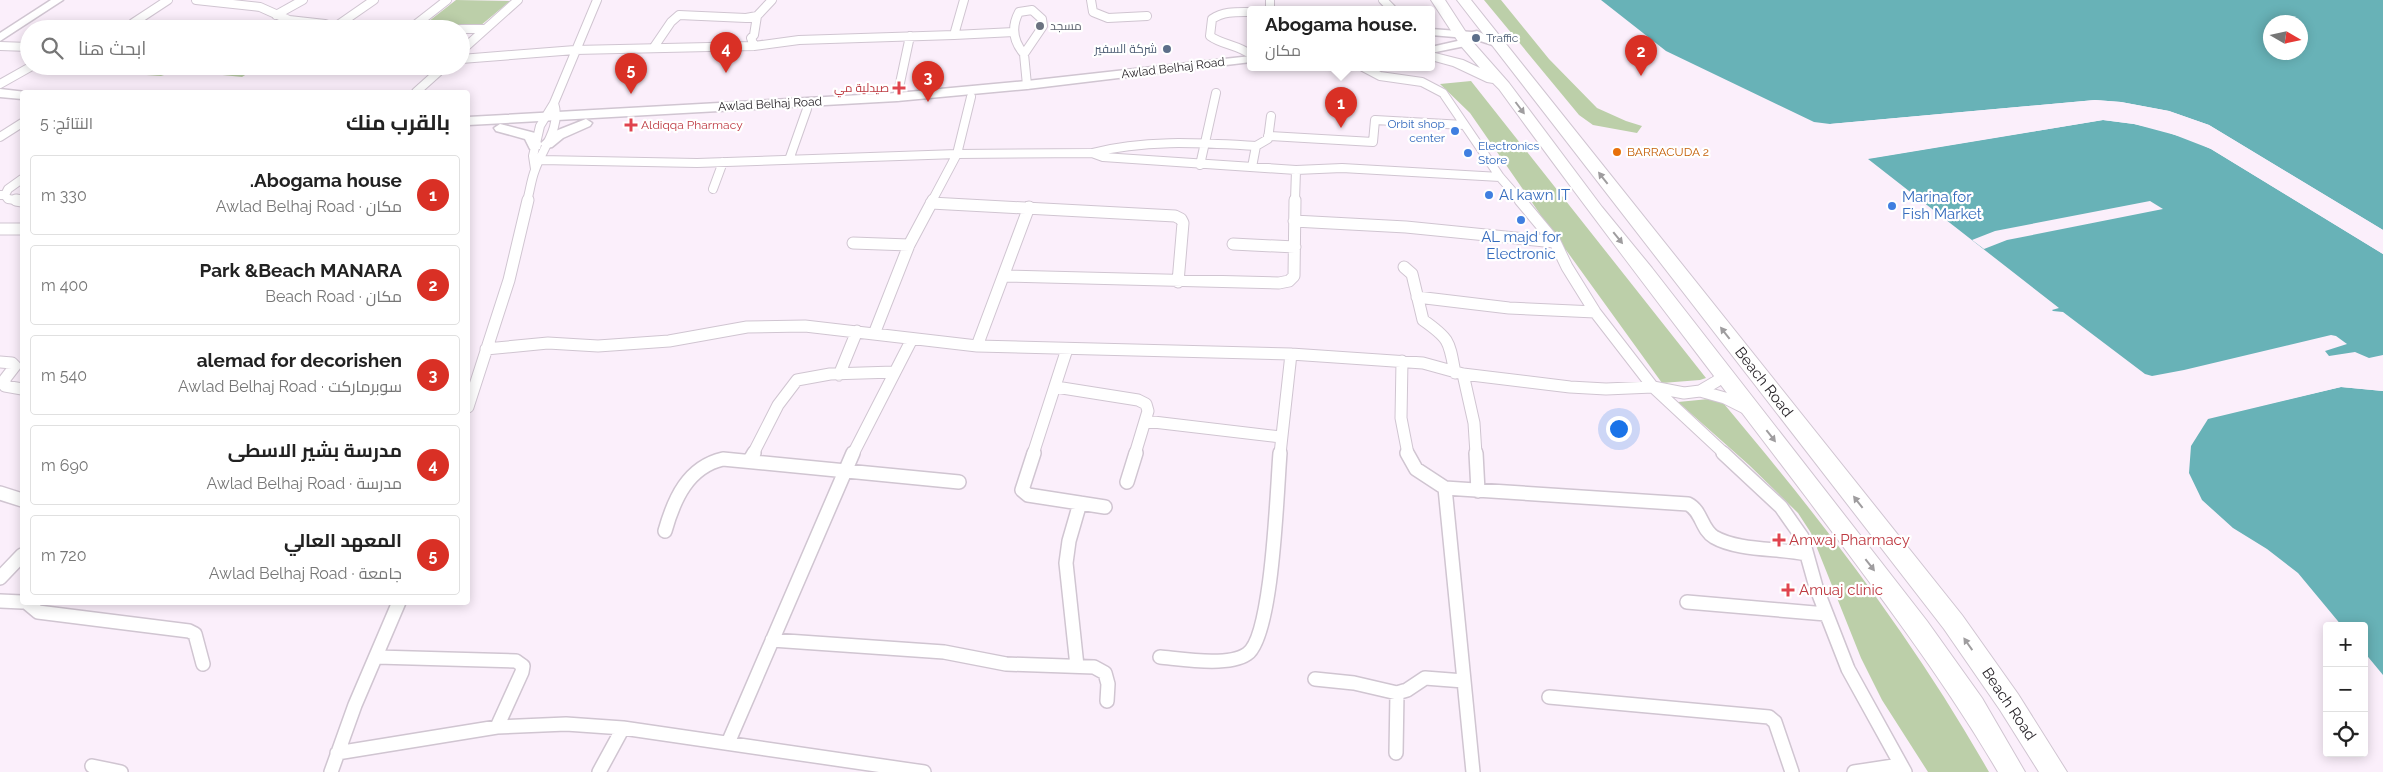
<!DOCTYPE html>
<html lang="ar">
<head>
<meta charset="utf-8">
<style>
	:root { --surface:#fff; --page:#f6f6f6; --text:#222; --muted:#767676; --line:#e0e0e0; --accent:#d93025 }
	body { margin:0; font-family:Raleway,Cairo,sans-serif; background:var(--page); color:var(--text); direction:rtl }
	.controls { position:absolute; right:15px; bottom:15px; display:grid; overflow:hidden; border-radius:5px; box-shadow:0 2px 12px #0003 }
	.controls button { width:45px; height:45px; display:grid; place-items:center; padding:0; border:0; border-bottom:1px solid var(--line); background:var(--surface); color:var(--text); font:25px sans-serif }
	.compass { position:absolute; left:2263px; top:15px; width:45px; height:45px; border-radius:50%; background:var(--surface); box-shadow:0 2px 12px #0003; rotate:99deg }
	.you { position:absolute; left:1618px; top:428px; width:18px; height:18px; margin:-12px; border:4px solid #fff; border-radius:50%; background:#1a73e8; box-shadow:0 0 0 8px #1a73e833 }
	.badge { display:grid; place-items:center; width:32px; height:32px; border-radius:50%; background:var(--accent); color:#fff; font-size:16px; font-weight:700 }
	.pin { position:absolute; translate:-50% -41px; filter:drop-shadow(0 1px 2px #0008) }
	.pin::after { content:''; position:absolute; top:26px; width:18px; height:15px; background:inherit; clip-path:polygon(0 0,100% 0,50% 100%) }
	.popup { position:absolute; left:1247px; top:6px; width:188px; height:65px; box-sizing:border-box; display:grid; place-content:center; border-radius:5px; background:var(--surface); filter:drop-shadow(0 1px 4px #0005); font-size:16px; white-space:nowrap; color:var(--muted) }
	.popup b { font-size:19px; color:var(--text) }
	.popup::after { content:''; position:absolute; left:50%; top:100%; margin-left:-10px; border:10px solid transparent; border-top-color:var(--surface) }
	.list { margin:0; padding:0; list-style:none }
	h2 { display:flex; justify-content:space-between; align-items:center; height:65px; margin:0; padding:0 20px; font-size:21px }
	h2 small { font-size:16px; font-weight:400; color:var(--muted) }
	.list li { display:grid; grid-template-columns:32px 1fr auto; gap:15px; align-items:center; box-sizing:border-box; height:80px; margin:0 10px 10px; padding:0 10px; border:1px solid var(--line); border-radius:5px }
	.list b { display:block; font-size:19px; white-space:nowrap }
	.list p { margin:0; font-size:16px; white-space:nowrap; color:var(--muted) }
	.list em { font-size:16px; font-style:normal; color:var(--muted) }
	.icon { flex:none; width:28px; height:28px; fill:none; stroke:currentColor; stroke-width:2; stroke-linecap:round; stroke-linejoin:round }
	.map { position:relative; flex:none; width:2383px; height:772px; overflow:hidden; direction:ltr }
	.search { position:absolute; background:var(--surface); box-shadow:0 2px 12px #0003; left:20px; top:20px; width:450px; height:55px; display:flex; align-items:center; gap:12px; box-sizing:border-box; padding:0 18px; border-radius:28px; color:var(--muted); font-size:19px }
	.panel { position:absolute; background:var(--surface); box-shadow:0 2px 12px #0003; left:20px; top:90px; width:450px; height:515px; border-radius:5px; direction:rtl }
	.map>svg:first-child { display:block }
	.green { fill:#bccfa9 }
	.water { fill:#68b2b7; fill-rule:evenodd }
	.pier { fill:#fbeffb }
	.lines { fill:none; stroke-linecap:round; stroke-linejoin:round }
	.minor-far2-casing { stroke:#d0c5d1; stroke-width:10 }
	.minor-far1-casing { stroke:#d0c5d1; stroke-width:13 }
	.minor-casing { stroke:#d0c5d1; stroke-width:16 }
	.tertiary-casing { stroke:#d0c5d1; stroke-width:3 }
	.secondary-casing { stroke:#d0c5d1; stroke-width:3 }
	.trunk-casing { stroke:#d0c5d1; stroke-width:2 }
	.minor-far2 { stroke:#fff; stroke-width:8 }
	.minor-far1 { stroke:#fff; stroke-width:11 }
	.minor { stroke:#fff; stroke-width:13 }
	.tertiary { fill:#fff; fill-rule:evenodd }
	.secondary { fill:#fff; fill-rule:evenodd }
	.trunk { fill:#fff; fill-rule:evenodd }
	.oneway { fill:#9f9d9f }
	.worship-dot { fill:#6b7280; stroke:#fff; stroke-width:2 }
	.service-dot { fill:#5c6f8a; stroke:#fff; stroke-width:2 }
	.health-dot { fill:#e0444e; stroke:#fff; stroke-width:2 }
	.shop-dot { fill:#3f7fe0; stroke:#fff; stroke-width:2 }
	.food-dot { fill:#e8710a; stroke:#fff; stroke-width:2 }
	.labels { text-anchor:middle; stroke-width:4.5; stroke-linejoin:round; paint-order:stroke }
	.far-worship-label { font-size:12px; fill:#5b616d; stroke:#fff; text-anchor:start }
	.far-service-label { font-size:12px; fill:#4e5e75; stroke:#fff; text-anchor:start }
	.far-street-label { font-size:12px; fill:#29252a; stroke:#fff }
	.far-health-label { font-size:12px; fill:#be3a42; stroke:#fff; text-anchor:end }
	.far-shop-label { font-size:12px; fill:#366cbe; stroke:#fff; text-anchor:end }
	.far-food-label { font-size:12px; fill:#c56008; stroke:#fff; text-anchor:start }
	.shop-label { font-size:15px; fill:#366cbe; stroke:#fff; text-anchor:start }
	.street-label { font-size:15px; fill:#29252a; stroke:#fff }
	.health-label { font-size:15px; fill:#be3a42; stroke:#fff; text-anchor:start }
</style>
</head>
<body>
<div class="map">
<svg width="2383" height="772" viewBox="0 0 2383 772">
	<rect width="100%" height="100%" fill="#fbeffb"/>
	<!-- green -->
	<path class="green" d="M456,0L510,1L480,26L419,29Z
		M1484,0H1501L1549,59L1597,108L1626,121L1642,126L1637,133L1593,125L1579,115Z
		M77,66H191L161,76L73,70Z
		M210,66H310L300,74L253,70L242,77L203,73Z
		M1471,81L1706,378L1700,380L1662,383L1566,250H1564L1537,215L1540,214L1470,113L1440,84Z
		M1719,398C1821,519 1911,635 1989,772H1928L1882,700L1861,658L1811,533L1798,513L1749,465L1678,402Z"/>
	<!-- water -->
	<path class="water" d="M1601,0H2383V230L2209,125L2169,111L2121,102L2095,100L1830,124L1814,122L1666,51ZM2270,22H2300V52H2270Z
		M2103,120L2134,124L2162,130L2211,149L2383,254V355L2369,358L2355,352L2329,356L2325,351L2347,344L2336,336L2331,335L2184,370L2152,376L2145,374L2063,312L2053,311L2052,310L2059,308L1868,159Z
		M2341,387L2383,391V675L2364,652V626H2342L2298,573L2267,549L2233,528L2202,500L2189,473L2191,446L2208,419Z"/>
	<!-- pier -->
	<path class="pier" d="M2095,100L2121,102L2169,111L2209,125L2383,230V232L2208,127L2168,113L2120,104L2096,103L1833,126L1830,124Z
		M2102,118L2134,121L2162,128L2213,146L2383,251V254L2211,149L2190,139L2134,124L2103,120L1871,158L1868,156Z
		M2150,201L2163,209L2007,240L1984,249L1972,240L1995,231Z
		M2349,384L2383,389V391L2341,387L2208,418L2206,417L2341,385Z"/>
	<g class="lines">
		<defs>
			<path id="minor-far2" d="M196,0L260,7L289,20L325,24L339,29
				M1091,0L1093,12L1108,18L1147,16
				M1270,0V9
				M1383,0L1392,9
				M1032,10L1042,19L1043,26L1024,54C1013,41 1011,27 1019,12Z
				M1251,12C1237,12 1224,11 1212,19L1210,36C1222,45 1239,45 1251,55
				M276,15L303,0
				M133,23L168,0
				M335,27L374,0
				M410,29L447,0
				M461,29H485
				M954,35L1014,32
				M0,46L29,47
				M754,46L751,38L754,35L757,16
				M654,47L671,22L679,15L746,18L757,16L772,0
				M461,51L518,0
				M1024,54L1027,85
				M461,59L575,50L754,46L799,40L954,35L964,0
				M1363,67L1380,76L1422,82L1443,93L1500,177L1521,201
				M0,84L32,66
				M416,92L445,66
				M897,97L910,36
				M1268,136L1373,142L1375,120L1464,125
				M0,137L22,123
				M1092,153C1146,139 1201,143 1256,146
				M541,160L697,163L957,154L1092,153L1103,157L1296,170L1342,168L1500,177
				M789,160L807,109
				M1200,165L1216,93
				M1252,167L1256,146L1268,139L1271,116
				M535,169L533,156L540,126L554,103L597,0
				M713,189L723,162
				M0,195H5L8,199L22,201
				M5,195L8,189L22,179
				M527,201C530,191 531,180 535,170C542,149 562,127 554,103
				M932,201L957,154L971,97
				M1295,201L1296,170"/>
			<path id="minor-far1" d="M16,200L22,201
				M1520,200L1555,242L1567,267L1595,312L1653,387L1725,454
				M931,203L1175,216L1181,219L1183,223L1178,282
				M1294,221L1406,227L1555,242
				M0,229H22
				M853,243L909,245
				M1233,244L1295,247
				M1404,267L1412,274L1423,320C1450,339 1449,341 1455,373
				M1005,276L1279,283L1289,281L1294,276L1295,200
				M1417,297L1509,308L1595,312
				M874,334L909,245L933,200
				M977,346L1029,207
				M486,349L548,343L598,346L669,341L747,327L805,326L977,346L1291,354L1423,363L1463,374L1570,387L1606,389L1653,387L1684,393L1700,391L1725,398L1747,409
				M1402,361L1401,418L1408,454
				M0,362L12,363L15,366L5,379V386L22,389
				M1463,374L1474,423L1476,454
				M839,375L857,331
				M1056,387L1138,400L1146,404L1148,411L1135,454
				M1700,391L1717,381L1723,373
				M468,407L509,280L528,200
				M1145,421L1281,437
				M753,454L778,405L797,380L830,374L894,372
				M853,454L912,339
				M1033,454L1067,349
				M1280,454L1291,354"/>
			<path id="minor" d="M1034,453L1022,490L1028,495L1105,507
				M1407,453L1416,469L1445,488L1688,504C1702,511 1701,529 1714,537C1738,551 1779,548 1806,554
				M1476,453L1478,491
				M1723,453L1781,507L1802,537L1816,587L1848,669L1905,772
				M750,460L754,453
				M1127,482L1136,453
				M1445,488L1473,772
				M0,493L22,500
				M665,531C674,499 688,467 723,459L959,482
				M0,578L22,555
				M0,601L22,602
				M26,602L38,612L189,631L195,634L203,664
				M1687,602L1826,614
				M772,640L944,652L1006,664L1094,667L1105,673L1108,684L1107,701
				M377,657L516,661L523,666L522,672L497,727
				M1160,657C1182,659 1228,667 1247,654C1273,637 1277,487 1280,453
				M1077,666L1066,563L1069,541L1080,503
				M1315,679L1354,683L1397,693L1407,690L1425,678L1464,681
				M1549,697L1769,717L1775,722L1792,772
				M728,743L853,453
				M337,753L497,727L566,724L623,728L924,772
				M1396,753L1397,693
				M92,766L121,772
				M331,772L355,705L399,602
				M599,772L623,728
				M1854,772L1900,765"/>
			<path id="tertiary" d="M51,0H63L0,41V33Z"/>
			<path id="secondary" d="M1431,29L1472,32L1477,31L1502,43L1496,46L1477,40L1470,45L1431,53V47L1462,40L1466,38L1431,35Z
				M1251,56V62L1027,89L897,101L468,125V117L897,93L1027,81Z
				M0,89L26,92H22V99L0,97Z
				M586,119L592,123L590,126L563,138L552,147L547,148L541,145L540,149H530L525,139L496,131L494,128L500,124L535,133L541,143L553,132Z"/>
			<path id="trunk" d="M1431,0H1445L1471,40L1509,83L1602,207L1652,268L1927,621L1982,698L2025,772H1998C1941,675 1873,587 1806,497C1703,361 1599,227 1499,89L1493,83L1487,82L1453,66L1431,60V52L1463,60L1480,68L1461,46Z
				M1457,0H1471L1962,615L2018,694L2067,772H2039L2000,710L1944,629Z"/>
		</defs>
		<!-- minor-far2 casing -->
		<use href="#minor-far2" class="minor-far2-casing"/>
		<!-- minor-far1 casing -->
		<use href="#minor-far1" class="minor-far1-casing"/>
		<!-- minor casing -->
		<use href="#minor" class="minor-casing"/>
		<!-- tertiary casing -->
		<use href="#tertiary" class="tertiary-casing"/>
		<!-- secondary casing -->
		<use href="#secondary" class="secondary-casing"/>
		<!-- trunk casing -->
		<use href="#trunk" class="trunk-casing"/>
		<!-- minor-far2 -->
		<use href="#minor-far2" class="minor-far2"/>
		<!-- minor-far1 -->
		<use href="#minor-far1" class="minor-far1"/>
		<!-- minor -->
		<use href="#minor" class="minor"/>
		<!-- tertiary -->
		<use href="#tertiary" class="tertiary"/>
		<!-- secondary -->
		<use href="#secondary" class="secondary"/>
		<!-- trunk -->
		<use href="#trunk" class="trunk"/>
	</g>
	<!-- one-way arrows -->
	<defs><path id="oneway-solid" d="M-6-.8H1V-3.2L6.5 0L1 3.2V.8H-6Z" transform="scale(1.25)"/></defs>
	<g class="oneway">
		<use href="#oneway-solid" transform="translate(1520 108) rotate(53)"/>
		<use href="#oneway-solid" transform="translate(1603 178) rotate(-128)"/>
		<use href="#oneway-solid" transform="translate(1618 238) rotate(51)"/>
		<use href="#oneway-solid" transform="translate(1725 333) rotate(-128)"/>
		<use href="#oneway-solid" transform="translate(1771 436) rotate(52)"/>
		<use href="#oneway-solid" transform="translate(1858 502) rotate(-128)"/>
		<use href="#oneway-solid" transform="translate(1870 565) rotate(52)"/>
		<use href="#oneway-solid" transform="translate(1968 644) rotate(-125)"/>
	</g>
	<!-- markers -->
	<circle class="worship-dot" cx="1040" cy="26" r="5"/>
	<g class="service-dot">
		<circle cx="1476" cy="38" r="5"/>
		<circle cx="1167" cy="49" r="5"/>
	</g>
	<g class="health-dot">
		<path d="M896.5 80.5h5v5h5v5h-5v5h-5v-5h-5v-5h5z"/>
		<path d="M628.5 117.5h5v5h5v5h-5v5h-5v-5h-5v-5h5z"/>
		<path d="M1776.5 532.5h5v5h5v5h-5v5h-5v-5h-5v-5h5z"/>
		<path d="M1785.5 582.5h5v5h5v5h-5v5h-5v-5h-5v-5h5z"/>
	</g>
	<g class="shop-dot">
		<circle cx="1455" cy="131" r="5"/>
		<circle cx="1468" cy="153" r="5"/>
		<circle cx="1489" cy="195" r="5"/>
		<circle cx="1892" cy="206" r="5"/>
		<circle cx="1521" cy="220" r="5"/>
	</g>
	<circle class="food-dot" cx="1617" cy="152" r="5"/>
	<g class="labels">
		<!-- far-worship labels -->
		<g class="far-worship-label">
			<text x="1050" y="30">مسجد</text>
		</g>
		<!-- far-service labels -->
		<g class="far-service-label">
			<text x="1486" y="42">Traffic</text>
			<text x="1157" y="53" text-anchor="end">شركة السفير</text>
		</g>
		<!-- far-street labels -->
		<g class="far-street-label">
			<text transform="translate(1173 68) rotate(-7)" y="4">Awlad Belhaj Road</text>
			<text transform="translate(770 104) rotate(-3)" y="4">Awlad Belhaj Road</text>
		</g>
		<!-- far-health labels -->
		<g class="far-health-label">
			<text x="889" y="92">صيدلية مي</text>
			<text x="641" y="129" text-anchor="start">Aldiqqa Pharmacy</text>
		</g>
		<!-- far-shop labels -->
		<g class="far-shop-label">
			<text x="1445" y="128">Orbit shop<tspan x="1445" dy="14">center</tspan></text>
			<text x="1478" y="150" text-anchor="start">Electronics<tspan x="1478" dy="14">Store</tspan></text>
		</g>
		<!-- far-food labels -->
		<g class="far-food-label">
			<text x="1627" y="156">BARRACUDA 2</text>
		</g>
		<!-- shop labels -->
		<g class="shop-label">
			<text x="1499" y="200">Al kawn IT</text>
			<text x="1902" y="202">Marina for<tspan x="1902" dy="17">Fish Market</tspan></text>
			<text x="1521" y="242" text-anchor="middle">AL majd for<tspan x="1521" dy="17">Electronic</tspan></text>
		</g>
		<!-- street labels -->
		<g class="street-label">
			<text transform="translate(1764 382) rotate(52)" y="5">Beach Road</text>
			<text transform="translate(2009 704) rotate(56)" y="5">Beach Road</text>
		</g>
		<!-- health labels -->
		<g class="health-label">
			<text x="1789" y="545">Amwaj Pharmacy</text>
			<text x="1799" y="595">Amuaj clinic</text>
		</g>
	</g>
</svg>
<div class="controls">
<button>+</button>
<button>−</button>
<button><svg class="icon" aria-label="locate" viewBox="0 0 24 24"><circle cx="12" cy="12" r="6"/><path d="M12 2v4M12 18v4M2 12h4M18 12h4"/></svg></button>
</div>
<svg class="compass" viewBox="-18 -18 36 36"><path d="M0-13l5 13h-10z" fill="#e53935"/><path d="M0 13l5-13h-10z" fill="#767676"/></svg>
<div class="you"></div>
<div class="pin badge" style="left:1341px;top:128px">1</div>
<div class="popup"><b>Abogama house.</b>مكان</div>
<div class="pin badge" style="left:1641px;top:76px">2</div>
<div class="pin badge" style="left:928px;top:102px">3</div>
<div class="pin badge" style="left:726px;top:73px">4</div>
<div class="pin badge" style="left:631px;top:94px">5</div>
<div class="search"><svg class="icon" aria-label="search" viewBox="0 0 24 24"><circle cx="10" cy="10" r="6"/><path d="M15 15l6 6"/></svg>ابحث هنا</div>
<section class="panel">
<h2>بالقرب منك<small>النتائج: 5</small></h2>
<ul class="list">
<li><span class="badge">1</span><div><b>Abogama house.</b><p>مكان · Awlad Belhaj Road</p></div><em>330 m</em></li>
<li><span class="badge">2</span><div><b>Park &amp;Beach MANARA</b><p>مكان · Beach Road</p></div><em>400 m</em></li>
<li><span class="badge">3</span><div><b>alemad for decorishen</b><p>سوبرماركت · Awlad Belhaj Road</p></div><em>540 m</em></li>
<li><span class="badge">4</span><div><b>مدرسة بشير الاسطى</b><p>مدرسة · Awlad Belhaj Road</p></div><em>690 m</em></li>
<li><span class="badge">5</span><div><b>المعهد العالي</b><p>جامعة · Awlad Belhaj Road</p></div><em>720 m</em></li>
</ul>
</section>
</div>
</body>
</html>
